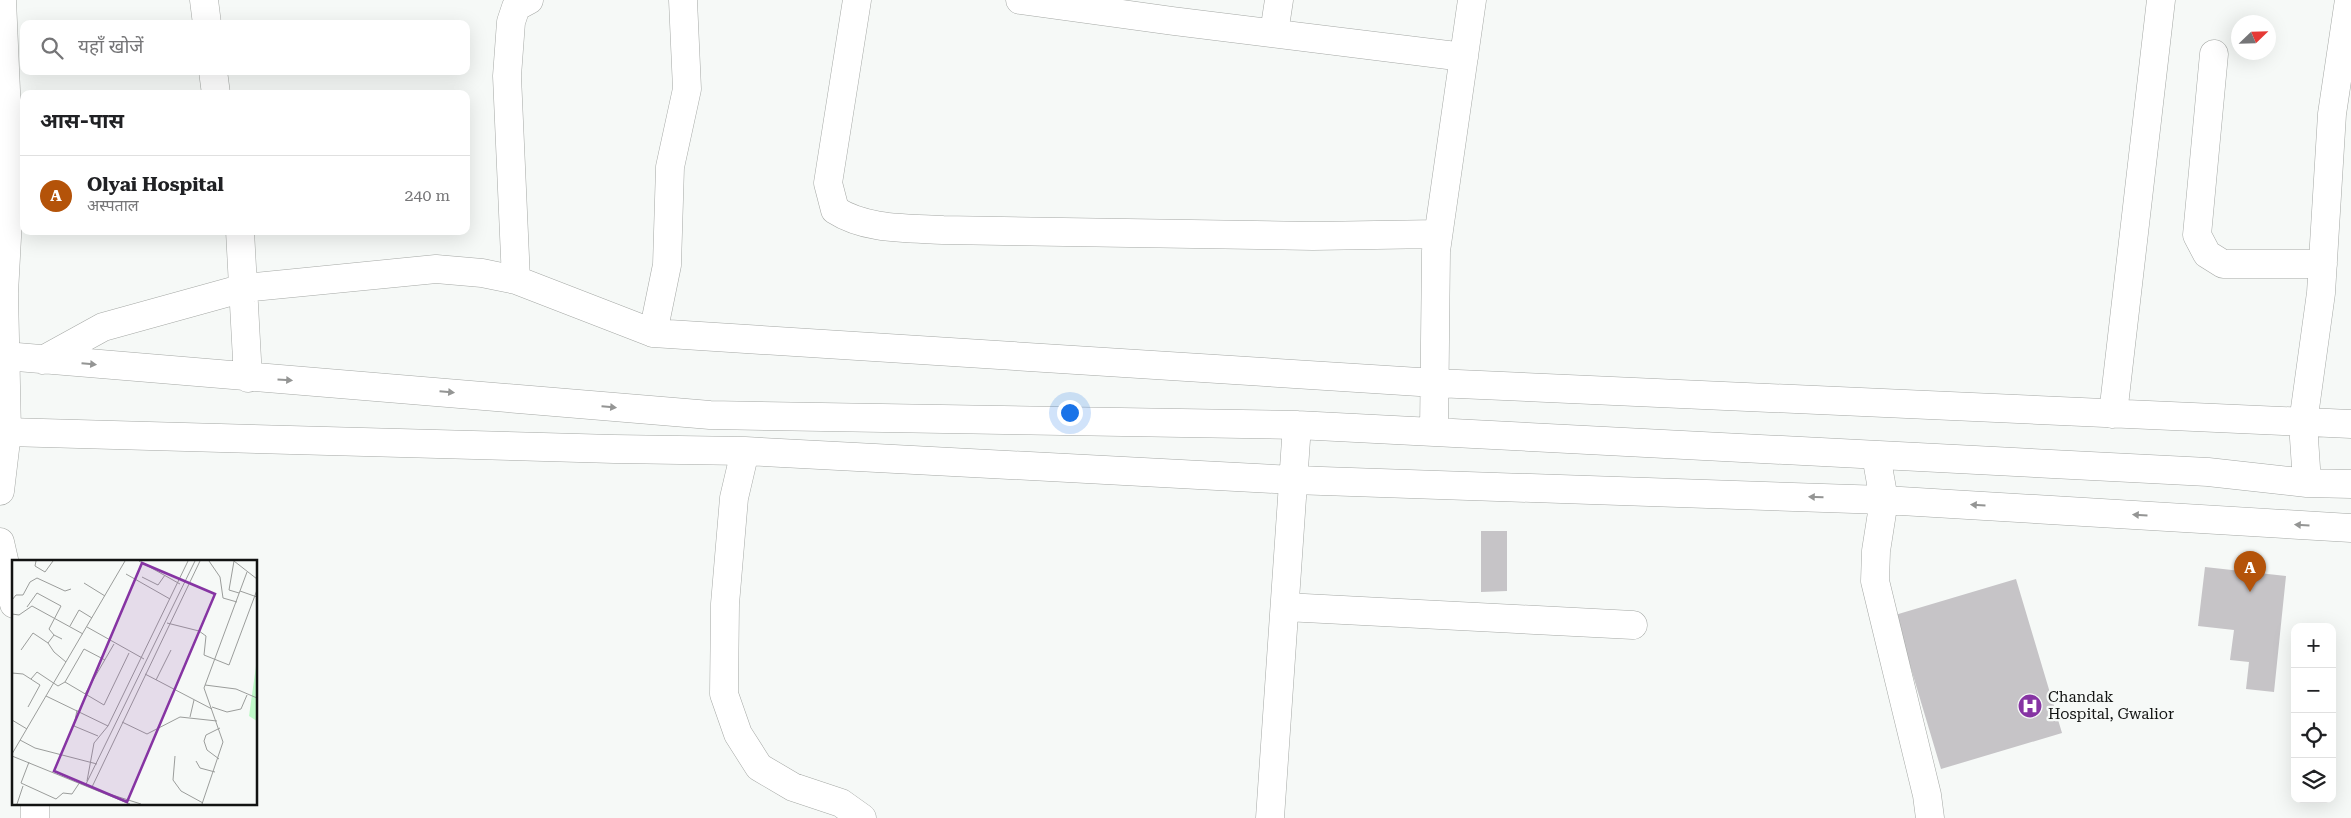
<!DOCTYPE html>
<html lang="hi">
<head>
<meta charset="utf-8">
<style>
	:root { --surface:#fff; --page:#f2f2f2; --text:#202124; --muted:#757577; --line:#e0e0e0; --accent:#b45309 }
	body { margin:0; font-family:"Roboto Serif","Noto Sans Devanagari",serif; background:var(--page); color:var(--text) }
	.controls { position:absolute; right:15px; bottom:15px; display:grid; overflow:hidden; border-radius:10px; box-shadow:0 5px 20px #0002 }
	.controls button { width:45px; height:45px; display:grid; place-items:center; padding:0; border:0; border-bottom:1px solid var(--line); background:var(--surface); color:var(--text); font:25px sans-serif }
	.compass { position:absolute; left:2231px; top:15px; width:45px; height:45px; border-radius:50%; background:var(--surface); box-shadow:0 5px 20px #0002; rotate:67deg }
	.you { position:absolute; left:1069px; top:412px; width:18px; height:18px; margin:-12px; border:4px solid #fff; border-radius:50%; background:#1a73e8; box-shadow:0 0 0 8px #1a73e833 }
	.badge { display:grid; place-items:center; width:32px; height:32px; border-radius:50%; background:var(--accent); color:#fff; font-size:16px; font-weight:700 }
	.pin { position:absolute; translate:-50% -41px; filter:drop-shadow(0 1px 2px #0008) }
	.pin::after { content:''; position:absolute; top:26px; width:18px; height:15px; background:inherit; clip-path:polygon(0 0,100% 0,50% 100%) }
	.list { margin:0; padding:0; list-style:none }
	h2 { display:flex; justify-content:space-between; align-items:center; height:65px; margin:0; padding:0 20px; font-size:21px }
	h2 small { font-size:16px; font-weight:400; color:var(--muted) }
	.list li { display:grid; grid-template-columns:32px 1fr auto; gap:15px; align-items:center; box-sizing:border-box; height:80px; padding:0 20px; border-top:1px solid var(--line) }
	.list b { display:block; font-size:19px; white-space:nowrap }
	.list p { margin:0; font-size:16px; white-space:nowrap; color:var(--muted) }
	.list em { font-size:16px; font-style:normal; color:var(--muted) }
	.icon { flex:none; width:28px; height:28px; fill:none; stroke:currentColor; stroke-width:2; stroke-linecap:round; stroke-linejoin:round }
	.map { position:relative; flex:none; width:2351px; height:818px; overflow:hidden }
	.search { position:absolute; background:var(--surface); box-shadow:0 5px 20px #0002; left:20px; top:20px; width:450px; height:55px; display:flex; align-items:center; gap:12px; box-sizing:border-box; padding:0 18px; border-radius:10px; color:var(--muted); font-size:19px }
	.panel { position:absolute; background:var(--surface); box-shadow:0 5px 20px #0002; left:20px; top:90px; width:450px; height:145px; border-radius:10px }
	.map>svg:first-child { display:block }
	.building { fill:#c6c4c7 }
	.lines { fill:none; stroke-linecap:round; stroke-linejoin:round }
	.minor-casing { stroke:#a5a8a5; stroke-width:29 }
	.major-casing { stroke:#a5a8a5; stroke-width:29 }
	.minor { stroke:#fff; stroke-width:28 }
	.major { stroke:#fff; stroke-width:28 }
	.oneway { fill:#949594 }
	.labels { text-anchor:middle; stroke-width:4.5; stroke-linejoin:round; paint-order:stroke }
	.poi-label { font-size:15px; fill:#121312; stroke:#f6f9f7; text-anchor:start }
	.inset-road { fill:none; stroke:#9b9d9b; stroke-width:1 }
	.view { fill:#8634a3; fill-opacity:0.15; stroke:#8634a3; stroke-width:2.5 }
	.inset-edge { fill:none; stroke:#121312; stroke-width:2.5 }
</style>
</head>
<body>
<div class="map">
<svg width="2351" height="818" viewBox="0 0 2351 818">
	<rect width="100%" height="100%" fill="#f6f9f7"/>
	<!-- building -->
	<path class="building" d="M1481,531H1507V591L1481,592Z
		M2205,567L2286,576L2274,692L2246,689L2249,662L2230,660L2234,630L2198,626Z
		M2016,579L2062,733L1941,769L1895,615Z"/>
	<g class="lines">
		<defs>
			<path id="minor" d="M204,0L207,24
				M857,0L828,183L835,210C866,230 907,228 943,230L1313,236L1438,234
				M1020,0L1173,21L1464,57
				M1274,33L1279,0
				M2214,54L2197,235L2207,254L2223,264H2323
				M213,71L216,94
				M240,231L248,378
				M516,280L507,76L511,22L516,7L529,0
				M653,333L667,265L670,167L687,89L683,0
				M5,356L710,415L1297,425L2208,472L2307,483L2351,484
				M43,360L103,327L244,288L436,269L482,273L516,280L653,333L1435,383L2351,424
				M2113,414L2161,0
				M1434,431L1436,251L1472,0
				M7,432L614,449L745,451L1293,480L1884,500L2351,528
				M745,451L734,498L725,604L724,694L738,734L759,767L793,787L841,803L862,818
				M1876,455L1884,500L1876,551L1875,581L1927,795L1930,818
				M2307,483L2303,423L2321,293L2332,114L2349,0
				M1285,607L1633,625
				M1270,818L1297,425"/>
			<path id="major" d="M0,491L7,432L4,293L10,182L2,0
				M0,542L14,604
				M35,804V818"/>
		</defs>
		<!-- minor casing -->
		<use href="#minor" class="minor-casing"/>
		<!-- major casing -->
		<use href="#major" class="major-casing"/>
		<!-- minor -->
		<use href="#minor" class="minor"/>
		<!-- major -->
		<use href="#major" class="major"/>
	</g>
	<!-- one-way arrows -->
	<defs><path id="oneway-solid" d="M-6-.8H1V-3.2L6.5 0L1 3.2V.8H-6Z" transform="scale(1.25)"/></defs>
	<g class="oneway">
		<use href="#oneway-solid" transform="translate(89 364) rotate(5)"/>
		<use href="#oneway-solid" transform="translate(285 380) rotate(3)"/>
		<use href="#oneway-solid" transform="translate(447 392) rotate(5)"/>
		<use href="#oneway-solid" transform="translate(609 407) rotate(5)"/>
		<use href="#oneway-solid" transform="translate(1816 497) rotate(-178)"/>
		<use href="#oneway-solid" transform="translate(1978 505) rotate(-177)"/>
		<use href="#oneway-solid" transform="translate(2140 515) rotate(-177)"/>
		<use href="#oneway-solid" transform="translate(2302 525) rotate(-177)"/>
	</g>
	<!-- icons -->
	<defs>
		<symbol id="hospital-disc" viewBox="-11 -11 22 22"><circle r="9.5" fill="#8634a3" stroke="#f6f9f7"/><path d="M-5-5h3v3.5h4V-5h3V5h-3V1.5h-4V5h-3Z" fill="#fff"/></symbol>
	</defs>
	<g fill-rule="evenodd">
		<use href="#hospital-disc" x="2016" y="692" width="28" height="28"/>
	</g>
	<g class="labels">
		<!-- poi labels -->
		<g class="poi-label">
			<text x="2048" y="702">Chandak<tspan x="2048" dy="17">Hospital, Gwalior</tspan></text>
		</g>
	</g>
	<!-- overview -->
	<g transform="translate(12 560)">
		<rect width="245" height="245" fill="#f6f9f7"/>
		<path d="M245,99V161L237,156Z" fill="#bffac8"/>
		<path class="inset-road" d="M24,1L23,6L33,12L41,1M127,1L168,24M197,1L208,17L211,38L225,42M114,14L158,39M130,17L146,25L153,15M72,23L93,36M228,31L245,37M227,33L217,30L222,1L245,19M0,40L4,35H11L18,22L25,18L53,31L59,29M15,47L25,33L49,46L37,69L42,75M0,54L7,55L20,46L71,74M155,63L187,71L194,76L192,95L217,105L245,30M58,66L67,50L80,58M75,67L132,99M50,79L42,75L36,83L42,92L54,102M9,90L21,73L36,83M0,113L11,114L28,125L16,147M133,114L200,149M19,119L25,112L46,126L53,122L92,145L117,93M144,120L159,90M53,122L72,89L93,100M193,125L224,129L245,138M73,134L102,84M34,136L96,166M200,147L215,152L229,149L235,135M65,150L62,166L86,176M178,157L182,140M0,160L15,169M110,162L135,174L168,157L205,161M8,180L23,188L85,204M0,194L113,1M0,196L118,244M163,196L161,220L169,231L191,243M207,199L195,190L192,181L194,175L208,168M184,201L188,208L203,212M17,202L9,223L44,239L51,233L60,234L68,222M75,221L82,183L96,166L176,1M74,224L183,1M80,227L188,1M94,233L129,244M5,244L11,226M190,244L211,182L192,128L235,12"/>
		<path class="view" d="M130,3L203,34L115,242L42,211Z"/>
		<rect width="245" height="245" class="inset-edge"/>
	</g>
</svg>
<div class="controls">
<button>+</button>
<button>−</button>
<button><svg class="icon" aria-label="locate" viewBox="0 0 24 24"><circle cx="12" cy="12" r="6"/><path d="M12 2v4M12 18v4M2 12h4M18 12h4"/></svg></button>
<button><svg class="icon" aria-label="layers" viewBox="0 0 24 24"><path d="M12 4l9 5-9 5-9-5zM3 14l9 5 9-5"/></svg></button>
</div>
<svg class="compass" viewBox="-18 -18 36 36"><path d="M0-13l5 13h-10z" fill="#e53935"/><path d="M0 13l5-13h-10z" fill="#757577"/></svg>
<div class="you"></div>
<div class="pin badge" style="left:2250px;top:592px">A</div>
<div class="search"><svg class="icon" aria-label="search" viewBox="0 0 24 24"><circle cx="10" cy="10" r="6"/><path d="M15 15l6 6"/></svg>यहाँ खोजें</div>
<section class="panel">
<h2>आस-पास<small></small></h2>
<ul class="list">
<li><span class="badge">A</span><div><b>Olyai Hospital</b><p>अस्पताल</p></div><em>240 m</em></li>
</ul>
</section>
</div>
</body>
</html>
